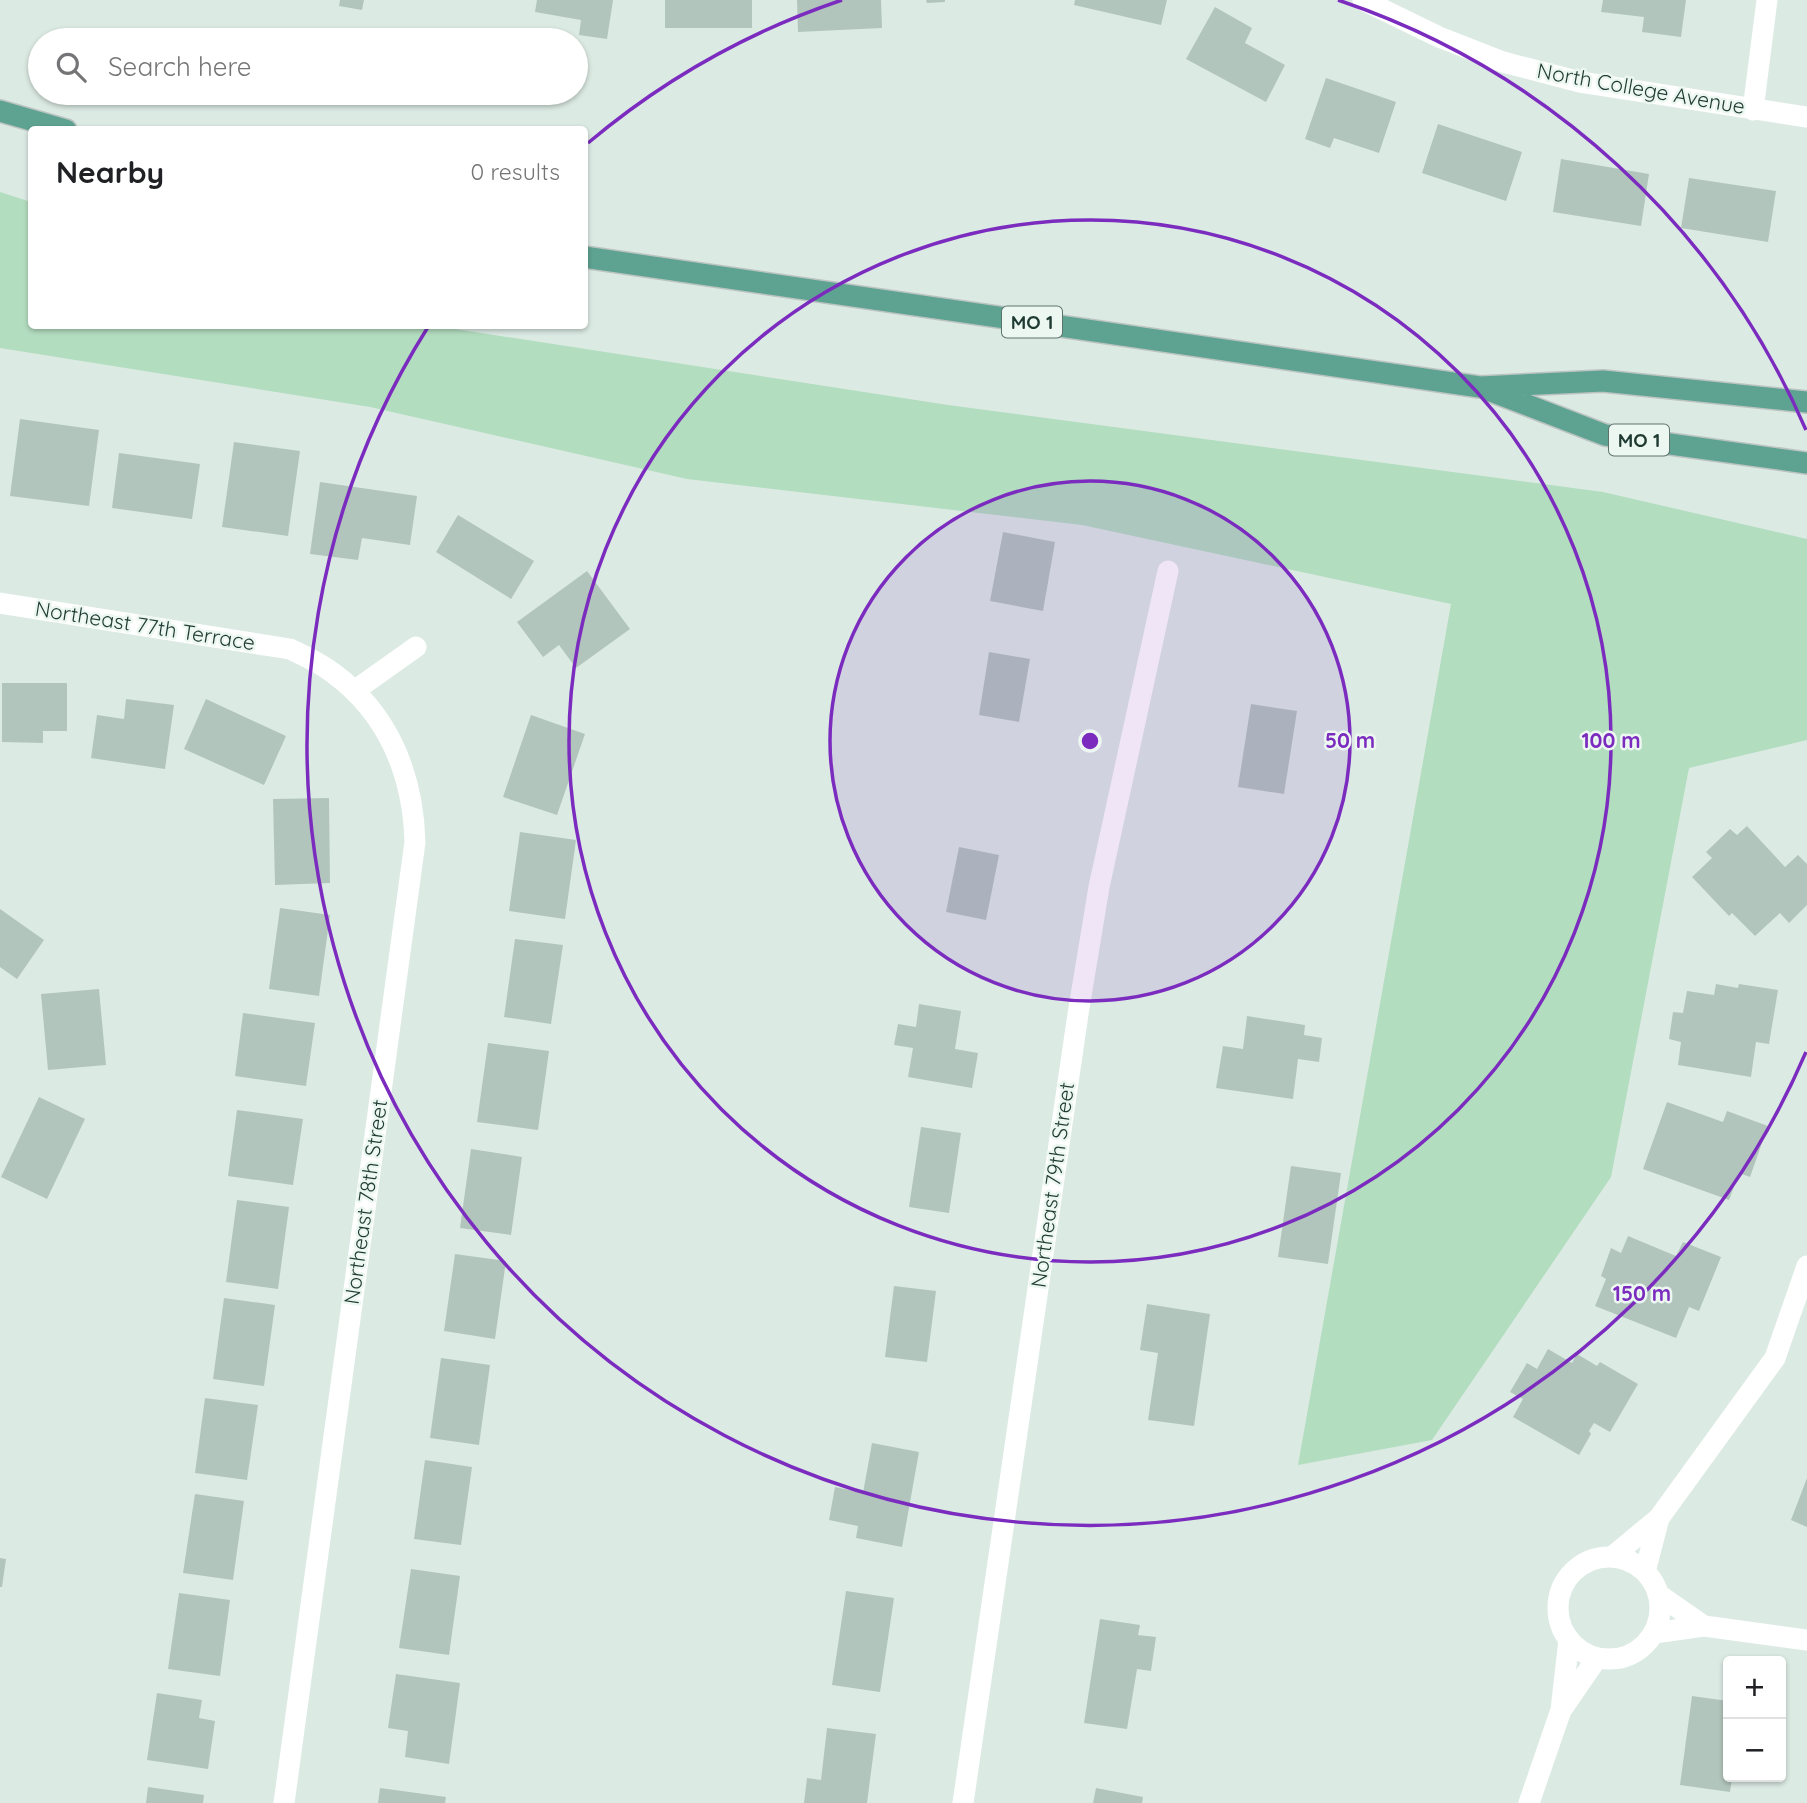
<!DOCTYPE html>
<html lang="en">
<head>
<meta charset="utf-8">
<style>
	:root { --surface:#fff; --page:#f6f6f6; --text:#202124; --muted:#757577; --line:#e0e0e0 }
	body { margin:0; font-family:Quicksand,sans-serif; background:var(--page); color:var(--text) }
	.controls { position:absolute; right:21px; bottom:21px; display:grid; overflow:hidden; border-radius:7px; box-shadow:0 2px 5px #0004 }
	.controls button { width:63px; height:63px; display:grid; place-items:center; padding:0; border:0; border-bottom:2px solid var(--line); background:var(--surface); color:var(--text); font:35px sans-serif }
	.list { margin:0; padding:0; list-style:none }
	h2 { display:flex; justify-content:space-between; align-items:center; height:91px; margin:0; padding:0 28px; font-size:30px }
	h2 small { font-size:23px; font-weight:400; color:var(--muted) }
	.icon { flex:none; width:38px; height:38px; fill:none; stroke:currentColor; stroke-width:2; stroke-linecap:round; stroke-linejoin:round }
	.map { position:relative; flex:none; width:1807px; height:1803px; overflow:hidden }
	.search { position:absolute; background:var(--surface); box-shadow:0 2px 5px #0004; left:28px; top:28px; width:560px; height:77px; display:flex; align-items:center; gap:18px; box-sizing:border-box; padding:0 24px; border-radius:38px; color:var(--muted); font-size:26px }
	.panel { position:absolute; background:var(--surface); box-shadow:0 2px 5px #0004; left:28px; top:126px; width:560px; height:203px; border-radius:7px }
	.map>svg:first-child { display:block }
	.green { fill:#b3ddbf }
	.building { fill:#b2c5bd }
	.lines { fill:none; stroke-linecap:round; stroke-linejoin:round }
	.primary-casing { stroke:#bcc4c2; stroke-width:24 }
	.street { stroke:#fff; stroke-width:21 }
	.primary { stroke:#5ea391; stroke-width:21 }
	.ring { fill:none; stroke:#7b2cbf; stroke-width:3.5 }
	.labels { text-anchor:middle; stroke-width:5; stroke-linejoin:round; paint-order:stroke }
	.shield { fill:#edf7f2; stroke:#5c736c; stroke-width:2 }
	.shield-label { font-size:19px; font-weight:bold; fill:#1e3a32 }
	.street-label { font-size:21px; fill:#1e3a32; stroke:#edf7f2 }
	.centre { fill:#7b2cbf; stroke:#edf7f2; stroke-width:3.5 }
	.ring-label { font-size:21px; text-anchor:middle; font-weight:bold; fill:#7b2cbf; stroke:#edf7f2; stroke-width:5; stroke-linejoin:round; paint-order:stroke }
</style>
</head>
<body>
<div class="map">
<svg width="1807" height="1803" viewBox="0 0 1807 1803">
	<rect width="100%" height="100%" fill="#dceae4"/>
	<!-- green -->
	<path class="green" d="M0,192L31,202L32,326H436L948,405L1603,492L1807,539V740L1689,768L1611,1177L1432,1440L1298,1465L1451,604L1082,525L687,479L370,407L0,348Z"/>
	<!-- building -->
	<path class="building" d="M340,0H364L362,10L339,6Z
		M537,0H613L607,39L579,35L581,20L535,12Z
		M665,0H752V28H665Z
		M797,0H881L882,28L798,32Z
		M926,0H945V2L927,3Z
		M1075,0H1167L1161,25L1074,5Z
		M1603,0H1686L1681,37L1642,32L1644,17L1601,12Z
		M1215,7L1252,28L1245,43L1285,65L1266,102L1186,59Z
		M1326,78L1396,102L1379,153L1334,138L1330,148L1305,139Z
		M1438,124L1522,152L1506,201L1422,173Z
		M1561,159L1649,174L1641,226L1553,212Z
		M1689,178L1776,191L1768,242L1681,228Z
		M20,419L99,430L89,506L10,496Z
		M234,442L300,451L288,536L222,527Z
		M119,453L200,464L192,519L112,508Z
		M320,482L417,496L410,545L362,538L358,560L310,554Z
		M458,515L534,561L511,599L436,552Z
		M1003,532L1055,542L1043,611L990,601Z
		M587,571L630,629L576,668L559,645L543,657L517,622Z
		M989,652L1030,659L1019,722L979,715Z
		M2,683H67V731H43V743L2,742Z
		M126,699L174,705L165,769L91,758L97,715L124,719Z
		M206,699L286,736L264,785L184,749Z
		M1251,704L1297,711L1284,794L1238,787Z
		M531,715L585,734L557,815L503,797Z
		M329,798L330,883L275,885L273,799Z
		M1747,826L1785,867L1798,855L1807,864V905L1789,923L1780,913L1755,936L1732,913L1729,916L1692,877L1712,858L1706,852L1730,829L1737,835Z
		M520,832L576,840L565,919L509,911Z
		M959,847L999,855L986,920L946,912Z
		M280,908L330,915L319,996L269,989Z
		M0,909L44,940L17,979L0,967Z
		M515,939L563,945L551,1024L504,1017Z
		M1716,984L1738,988L1739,984L1778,990L1769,1044L1756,1042L1751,1077L1678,1065L1681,1042L1669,1039L1673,1012L1683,1013L1687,991L1714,995Z
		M99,989L106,1065L48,1070L41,994Z
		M919,1004L961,1011L955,1049L978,1053L972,1088L908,1077L913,1048L894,1045L898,1024L916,1027Z
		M243,1013L315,1023L306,1086L235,1076Z
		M1247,1016L1305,1025L1304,1035L1322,1038L1319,1062L1298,1059L1293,1099L1216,1088L1223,1046L1243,1049Z
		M488,1043L549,1051L538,1130L477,1122Z
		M39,1097L85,1119L47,1199L1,1177Z
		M1667,1102L1723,1122L1727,1111L1768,1126L1750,1177L1739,1173L1729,1200L1643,1169Z
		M237,1110L303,1119L293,1185L228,1176Z
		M921,1127L961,1133L949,1213L909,1207Z
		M471,1149L522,1157L511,1235L460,1228Z
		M1291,1166L1341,1173L1328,1264L1278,1257Z
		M237,1200L289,1207L278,1289L226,1282Z
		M1628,1236L1676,1256L1683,1242L1721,1257L1699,1311L1689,1307L1676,1338L1595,1306L1606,1279L1601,1276L1611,1248L1621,1253Z
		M455,1254L506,1261L495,1339L444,1331Z
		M894,1286L936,1291L927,1362L885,1357Z
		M224,1298L275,1305L264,1386L213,1379Z
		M1147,1304L1210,1314L1194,1426L1148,1420L1158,1353L1140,1350Z
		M1548,1349L1572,1363L1577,1354L1597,1366L1600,1362L1638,1384L1610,1432L1594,1423L1589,1431L1591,1434L1579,1455L1513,1417L1523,1399L1510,1392L1527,1363L1537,1369Z
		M441,1358L490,1365L479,1445L430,1438Z
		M205,1398L258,1405L247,1480L195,1473Z
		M872,1443L919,1452L902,1547L856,1538L858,1526L829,1520L835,1487L863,1493Z
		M425,1460L472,1467L461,1545L414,1539Z
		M1807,1478V1527L1791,1520Z
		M195,1494L244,1501L233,1580L183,1573Z
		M0,1558L6,1559L2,1587H0Z
		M411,1569L460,1576L449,1655L399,1648Z
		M846,1591L894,1598L880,1692L832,1685Z
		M179,1593L230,1600L220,1676L168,1669Z
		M1100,1619L1140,1625L1138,1635L1156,1637L1151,1671L1137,1669L1127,1729L1084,1723Z
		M396,1674L460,1683L449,1764L405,1757L408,1731L388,1728Z
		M157,1693L202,1700L199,1718L215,1721L208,1769L147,1760Z
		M1692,1696L1728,1701V1777H1732L1730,1792L1680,1785Z
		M827,1728L876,1734L867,1803H804L807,1778L821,1780Z
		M148,1787L204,1795L203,1803H146Z
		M380,1788L446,1797L445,1803H378Z
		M1096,1788L1143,1797L1142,1803H1093Z"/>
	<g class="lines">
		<defs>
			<path id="primary" d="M0,111L66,130
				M584,257L1480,387L1603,381L1807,402
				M1488,390L1605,435L1807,463"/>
		</defs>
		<!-- primary casing -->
		<use href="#primary" class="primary-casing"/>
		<!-- street -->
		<path class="street" d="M1363,0L1439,37L1503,62L1580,82L1807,117
			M1753,110L1767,0
			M0,603L290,649C305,656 320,663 333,673C389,714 413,775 415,842L284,1803
			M354,691L416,647
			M1613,1556L1659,1518L1775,1358L1807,1266
			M1558 1608a51 51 0 1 1 102 0a51 51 0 1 1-102 0Z
			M1645,1572L1659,1518
			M1658,1594L1704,1626
			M1654,1633L1704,1626L1807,1640
			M1562,1709L1597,1658
			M963,1803L1078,1014L1099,887L1168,571
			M1529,1803L1561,1710L1569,1640"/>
		<!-- primary -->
		<use href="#primary" class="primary"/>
	</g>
	<!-- distance rings -->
	<circle cx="1090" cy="741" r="260" fill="#7b2cbf" fill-opacity=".12"/>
	<g class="ring">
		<circle cx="1090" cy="741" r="260"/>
		<circle cx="1090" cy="741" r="521"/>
		<path d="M1806 1052A781 781 0 1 1 428 327M588 143A781 781 0 0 1 842 0M1338 0A781 781 0 0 1 1806 430"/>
	</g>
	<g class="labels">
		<!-- shield labels -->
		<g class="shield">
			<rect x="1002" y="306.5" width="60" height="31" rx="5"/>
			<rect x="1609" y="424.5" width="60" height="31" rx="5"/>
		</g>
		<g class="shield-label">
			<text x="1032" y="329">MO 1</text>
			<text x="1639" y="447">MO 1</text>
		</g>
		<!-- street labels -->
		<g class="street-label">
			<text transform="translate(1641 89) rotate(10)" y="7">North College Avenue</text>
			<text transform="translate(145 626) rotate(9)" y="7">Northeast 77th Terrace</text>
			<text transform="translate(1053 1185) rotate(-82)" y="7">Northeast 79th Street</text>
			<text transform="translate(366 1202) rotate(-82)" y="7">Northeast 78th Street</text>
		</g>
	</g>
	<circle cx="1090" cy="741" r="10" class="centre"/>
	<g class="ring-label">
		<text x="1350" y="748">50 m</text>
		<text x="1611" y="748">100 m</text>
		<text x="1642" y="1301">150 m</text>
	</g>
</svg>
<div class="controls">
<button>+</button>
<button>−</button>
</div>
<div class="search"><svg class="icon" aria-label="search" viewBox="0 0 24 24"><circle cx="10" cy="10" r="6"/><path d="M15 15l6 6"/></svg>Search here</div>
<section class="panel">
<h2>Nearby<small>0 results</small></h2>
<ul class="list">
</ul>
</section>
</div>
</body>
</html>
